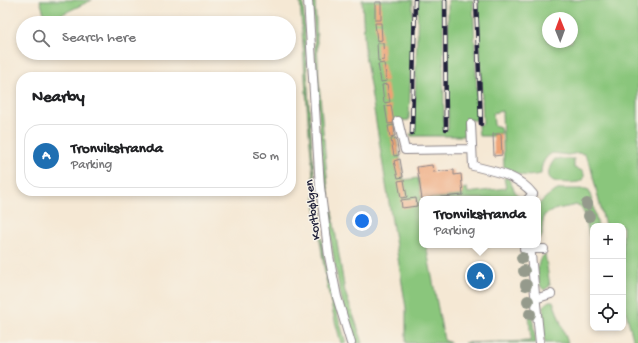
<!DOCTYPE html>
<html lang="en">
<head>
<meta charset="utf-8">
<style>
	:root { --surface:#fff; --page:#f6f6f6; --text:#202124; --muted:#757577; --line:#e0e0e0; --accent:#1f6fb2 }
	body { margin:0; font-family:"Gochi Hand",sans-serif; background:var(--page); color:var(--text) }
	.controls { position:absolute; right:12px; bottom:12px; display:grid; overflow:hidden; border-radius:8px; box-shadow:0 2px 6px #0003 }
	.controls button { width:36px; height:36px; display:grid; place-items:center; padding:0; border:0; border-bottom:1px solid var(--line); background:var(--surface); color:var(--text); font:20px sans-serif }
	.compass { position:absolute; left:542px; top:12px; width:36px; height:36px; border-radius:50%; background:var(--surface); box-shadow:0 2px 6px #0003; rotate:359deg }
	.you { position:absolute; left:362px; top:221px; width:14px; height:14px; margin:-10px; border:3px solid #fff; border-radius:50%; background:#1a73e8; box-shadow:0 0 0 6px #1a73e833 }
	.badge { display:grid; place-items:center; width:26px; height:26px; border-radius:50%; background:var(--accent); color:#fff; font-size:13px; font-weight:700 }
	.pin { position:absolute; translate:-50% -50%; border:2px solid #fff; box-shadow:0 1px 4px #0006 }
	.popup { position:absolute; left:419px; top:196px; width:122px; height:52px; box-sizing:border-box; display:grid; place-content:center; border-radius:8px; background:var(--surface); filter:drop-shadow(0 1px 3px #0005); font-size:13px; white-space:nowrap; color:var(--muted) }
	.popup b { font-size:15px; color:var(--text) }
	.popup::after { content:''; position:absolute; left:50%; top:100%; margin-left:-8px; border:8px solid transparent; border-top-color:var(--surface) }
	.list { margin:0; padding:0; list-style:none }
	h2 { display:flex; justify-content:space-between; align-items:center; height:52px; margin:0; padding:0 16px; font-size:17px }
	h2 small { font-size:13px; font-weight:400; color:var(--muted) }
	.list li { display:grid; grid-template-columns:26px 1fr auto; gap:12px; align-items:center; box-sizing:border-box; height:64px; margin:0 8px 8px; padding:0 8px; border:1px solid var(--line); border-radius:16px }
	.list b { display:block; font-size:15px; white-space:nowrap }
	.list p { margin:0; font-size:13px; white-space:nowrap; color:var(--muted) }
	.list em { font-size:13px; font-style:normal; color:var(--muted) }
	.icon { flex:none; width:22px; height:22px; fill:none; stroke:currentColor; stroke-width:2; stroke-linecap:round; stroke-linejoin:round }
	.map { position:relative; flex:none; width:638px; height:343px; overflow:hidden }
	.search { position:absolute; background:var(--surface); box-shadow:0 2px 6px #0003; left:16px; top:16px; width:280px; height:44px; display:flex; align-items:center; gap:10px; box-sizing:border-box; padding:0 14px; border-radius:22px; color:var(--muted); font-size:15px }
	.panel { position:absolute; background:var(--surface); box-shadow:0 2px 6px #0003; left:16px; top:72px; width:280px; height:124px; border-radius:16px }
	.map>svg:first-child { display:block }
	.green { fill:#8ac67c; stroke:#56745c; fill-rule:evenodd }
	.building { fill:#eea374 }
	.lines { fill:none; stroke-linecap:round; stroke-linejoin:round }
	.lane-casing { stroke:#8c8588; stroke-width:10 }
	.lane { stroke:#fff; stroke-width:8 }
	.rail-casing { stroke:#22223b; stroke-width:4.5 }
	.rail { stroke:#f7f3e8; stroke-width:3; stroke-dasharray:9; stroke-linecap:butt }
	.tree { fill:#959a8c }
	.labels { text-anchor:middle; stroke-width:3; stroke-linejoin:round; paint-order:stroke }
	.street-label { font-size:13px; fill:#22223b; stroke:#f7f3e8 }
</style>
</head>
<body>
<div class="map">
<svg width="638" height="343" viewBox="0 0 638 343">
	<rect width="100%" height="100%" fill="#f7f3e8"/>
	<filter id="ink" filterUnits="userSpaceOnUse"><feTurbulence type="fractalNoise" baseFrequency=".025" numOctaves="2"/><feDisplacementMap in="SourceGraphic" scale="8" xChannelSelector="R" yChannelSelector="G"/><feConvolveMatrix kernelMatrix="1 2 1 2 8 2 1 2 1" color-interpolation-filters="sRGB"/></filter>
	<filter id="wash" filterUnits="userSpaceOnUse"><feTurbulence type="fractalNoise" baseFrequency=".012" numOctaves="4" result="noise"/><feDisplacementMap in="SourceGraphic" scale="16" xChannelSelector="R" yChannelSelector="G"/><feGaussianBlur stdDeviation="0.9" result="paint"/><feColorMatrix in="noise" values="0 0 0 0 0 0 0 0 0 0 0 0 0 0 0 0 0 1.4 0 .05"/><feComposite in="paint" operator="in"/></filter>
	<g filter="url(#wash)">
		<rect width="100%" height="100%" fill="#f5e8d4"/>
		<!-- green -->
		<path class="green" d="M40,0H92L54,18L46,20Z
			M300,0H303C308,85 311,170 324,255C329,285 337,314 346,343H341C325,289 318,232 313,176C307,117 304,59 300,0Z
			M312,0H315L319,84L328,187L345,292L363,343H355L353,337C347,318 341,300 338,281C320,189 318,94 312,0Z
			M362,0H413L409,120L394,121V125L404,180L418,178L422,199V245H426L444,340L451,343H406V308L365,54Z
			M418,0H443L444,130L448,129V0H473L478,120H465V136H410V134H414Z
			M478,0H638V343H634L623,300V226H605L590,164L584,154L578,153L568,155L552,153C544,158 541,165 541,174C523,178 519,175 504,167L502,111L493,113L494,125L500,127L501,134H493V136H479L478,125L483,124ZM548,18H572V42H548Z
			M555,159H574V168L583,171C584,174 585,177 583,180C579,184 559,183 554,181C544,177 550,165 555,159Z
			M504,178H508L519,199H427L463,195L462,189L467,188L468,193L506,188Z
			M561,189H586L589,190L598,226H593V251L584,213L580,206L577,205L557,209L544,215L542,228V236L538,240V205C545,198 551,192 561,189Z
			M545,254L550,286L544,290C537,285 537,269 539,262C540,259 542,257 545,254Z
			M549,301H553L568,343H545L542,326L544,305Z
			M529,316H532L536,343H464L531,341Z"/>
		<g id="blocks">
			<!-- building -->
			<path class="building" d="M375,2H381V20H375Z
				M375,23H381L382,40L377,41Z
				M377,43H383L384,60L378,61Z
				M384,63L387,81L381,82L378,64Z
				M387,84L390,102L384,103L382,85Z
				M391,105L394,123L388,124L385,106Z
				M394,125L395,136L390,137L388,126Z
				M493,134H501L502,155L494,156Z
				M396,138L399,155L394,156L391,139Z
				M400,159L403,177L398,178L394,161Z
				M432,165L433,172L454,170V175L461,174L463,195L422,199L417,167Z
				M404,180L407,197L401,198L398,181Z
				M416,198L417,206L402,208L401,200Z"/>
		</g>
	</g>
	<g filter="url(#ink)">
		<use href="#blocks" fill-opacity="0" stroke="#8c8588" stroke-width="1"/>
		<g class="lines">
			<defs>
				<path id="lane" d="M308,0L320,187L329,256L337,297L351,343
					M398,121L405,150L472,149
					M471,124L473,166C497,172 518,175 533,194L528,199
					M530,245L540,343
					M524,249H544
					M535,299L551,294"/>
			</defs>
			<!-- lane casing -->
			<use href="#lane" class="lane-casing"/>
			<!-- lane -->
			<use href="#lane" class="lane"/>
			<defs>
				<path id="rail" d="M445,0L446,129
					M476,0L481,124
					M412,133L415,0"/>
			</defs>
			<!-- rail casing -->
			<use href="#rail" class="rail-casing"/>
			<!-- rail -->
			<use href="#rail" class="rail"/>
		</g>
		<!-- trees -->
		<g class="tree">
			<circle cx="587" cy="204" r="6"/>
			<circle cx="589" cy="216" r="6"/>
			<circle cx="522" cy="258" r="6"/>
			<circle cx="524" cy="271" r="6"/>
			<circle cx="526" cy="285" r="6"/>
			<circle cx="528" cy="301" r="6"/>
			<circle cx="530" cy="314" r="6"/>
		</g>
	</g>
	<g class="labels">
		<!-- street labels -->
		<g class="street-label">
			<text transform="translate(311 210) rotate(-97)" y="5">Kortbølgen</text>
		</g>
	</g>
</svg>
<div class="controls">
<button>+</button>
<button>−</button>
<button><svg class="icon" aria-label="locate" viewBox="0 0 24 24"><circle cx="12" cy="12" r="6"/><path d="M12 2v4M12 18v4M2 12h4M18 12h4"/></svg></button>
</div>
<svg class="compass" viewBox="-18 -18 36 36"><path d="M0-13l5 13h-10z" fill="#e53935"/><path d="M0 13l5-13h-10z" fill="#757577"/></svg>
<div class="you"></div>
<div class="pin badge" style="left:480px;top:276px">A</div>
<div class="popup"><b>Tronvikstranda</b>Parking</div>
<div class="search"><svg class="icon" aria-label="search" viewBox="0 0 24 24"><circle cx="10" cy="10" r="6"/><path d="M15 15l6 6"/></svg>Search here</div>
<section class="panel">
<h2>Nearby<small></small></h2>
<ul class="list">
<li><span class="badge">A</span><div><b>Tronvikstranda</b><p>Parking</p></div><em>50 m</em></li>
</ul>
</section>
</div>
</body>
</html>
